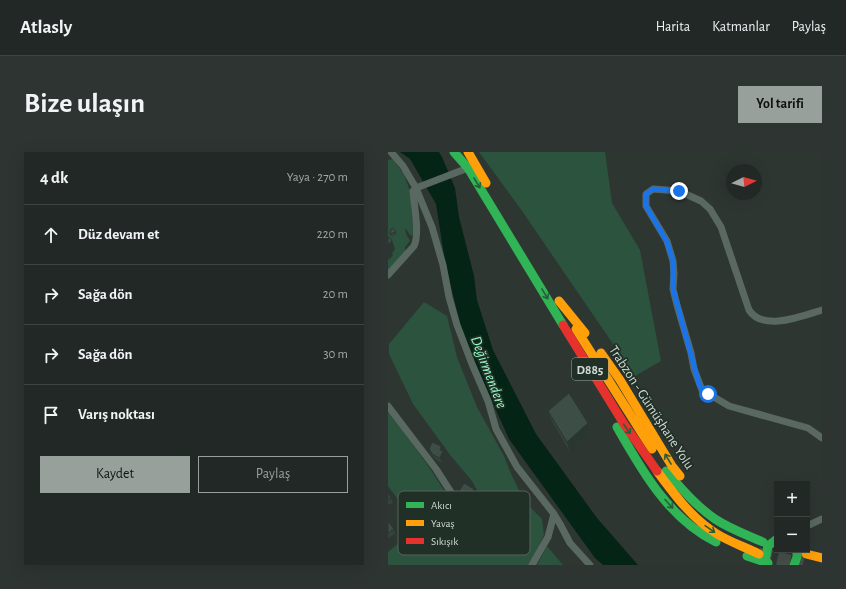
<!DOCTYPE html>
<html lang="tr">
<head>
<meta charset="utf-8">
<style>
	:root { --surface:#222826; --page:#2e3432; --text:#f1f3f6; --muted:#a2a6a7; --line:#3f4443; --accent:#97a09b }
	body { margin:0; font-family:"Alegreya Sans",sans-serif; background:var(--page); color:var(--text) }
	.controls { position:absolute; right:12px; bottom:12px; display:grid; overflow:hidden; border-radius:0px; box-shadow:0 4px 16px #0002 }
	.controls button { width:36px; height:36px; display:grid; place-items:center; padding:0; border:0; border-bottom:1px solid var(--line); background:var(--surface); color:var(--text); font:20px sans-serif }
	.compass { position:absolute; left:338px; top:12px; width:36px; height:36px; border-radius:50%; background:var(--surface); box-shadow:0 4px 16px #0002; rotate:85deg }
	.stop { position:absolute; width:12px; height:12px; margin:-9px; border:3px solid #1a73e8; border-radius:50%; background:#fff }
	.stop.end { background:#1a73e8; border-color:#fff; box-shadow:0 1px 4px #0008 }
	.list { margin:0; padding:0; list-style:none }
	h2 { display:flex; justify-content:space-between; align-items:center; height:52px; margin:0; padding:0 16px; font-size:17px }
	h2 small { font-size:13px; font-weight:400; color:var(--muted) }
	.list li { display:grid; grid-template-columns:26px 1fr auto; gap:12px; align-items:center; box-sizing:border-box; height:60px; padding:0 16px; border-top:1px solid var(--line) }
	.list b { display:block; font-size:15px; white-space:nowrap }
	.list em { font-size:13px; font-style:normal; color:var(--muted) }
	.actions { display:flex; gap:8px; padding:12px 16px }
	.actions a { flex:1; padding:9px 0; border:1px solid var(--accent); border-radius:0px; text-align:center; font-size:14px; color:var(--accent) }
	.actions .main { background:var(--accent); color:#111 }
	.icon { flex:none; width:22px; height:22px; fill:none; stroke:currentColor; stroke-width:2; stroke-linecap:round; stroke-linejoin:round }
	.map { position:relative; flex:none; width:434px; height:413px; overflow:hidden; border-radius:0px }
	header { display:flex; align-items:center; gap:24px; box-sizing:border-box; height:56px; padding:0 20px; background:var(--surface); border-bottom:1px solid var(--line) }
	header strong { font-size:19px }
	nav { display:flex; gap:22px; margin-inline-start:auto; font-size:14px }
	.intro { display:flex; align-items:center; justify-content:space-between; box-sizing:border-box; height:96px; padding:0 24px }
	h1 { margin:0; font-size:28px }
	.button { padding:10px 18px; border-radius:0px; background:var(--accent); color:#111; font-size:14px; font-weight:700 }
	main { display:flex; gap:24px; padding:0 24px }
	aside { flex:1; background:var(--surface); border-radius:0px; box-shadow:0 4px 16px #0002 }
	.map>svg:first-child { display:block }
	.green { fill:#2b533e }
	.water { fill:#042415 }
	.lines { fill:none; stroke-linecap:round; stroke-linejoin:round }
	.highway-tunnel { stroke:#464e4a; stroke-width:13; stroke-dasharray:13 6; stroke-linecap:butt }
	.street { stroke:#596961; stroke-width:7 }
	.fast { stroke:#30b455; stroke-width:9 }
	.slow { stroke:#ff9f0a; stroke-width:9 }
	.jam { stroke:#e5322d; stroke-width:9 }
	.wall { fill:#34433c }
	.shaded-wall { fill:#2a3731 }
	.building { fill:#3c4e46; stroke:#2a3731 }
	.oneway { stroke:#265e37 }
	.route { stroke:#1a73e8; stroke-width:5 }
	.labels { text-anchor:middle; stroke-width:3.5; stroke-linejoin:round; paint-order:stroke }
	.shield { fill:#213027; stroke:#9ca69f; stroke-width:1 }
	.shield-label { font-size:13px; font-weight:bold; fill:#d0d9d3 }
	.street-label { font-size:14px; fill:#d0d9d3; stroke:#213027 }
	.water-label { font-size:15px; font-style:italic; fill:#97fbc6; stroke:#213027 }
	.key { fill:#213027; stroke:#56635b; stroke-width:1 }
	.key-label { font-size:11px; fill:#d0d9d3 }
</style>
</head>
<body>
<header>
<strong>Atlasly</strong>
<nav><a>Harita</a><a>Katmanlar</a><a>Paylaş</a></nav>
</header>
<div class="intro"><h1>Bize ulaşın</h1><a class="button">Yol tarifi</a></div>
<main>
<aside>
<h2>4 dk<small>Yaya · 270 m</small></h2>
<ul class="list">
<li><svg class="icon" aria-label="ahead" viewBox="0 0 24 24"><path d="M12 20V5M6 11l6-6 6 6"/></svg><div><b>Düz devam et</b></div><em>220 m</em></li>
<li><svg class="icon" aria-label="right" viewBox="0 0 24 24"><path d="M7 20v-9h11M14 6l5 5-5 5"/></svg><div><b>Sağa dön</b></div><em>20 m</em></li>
<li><svg class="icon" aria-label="right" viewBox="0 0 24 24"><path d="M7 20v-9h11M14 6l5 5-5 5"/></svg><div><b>Sağa dön</b></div><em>30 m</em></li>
<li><svg class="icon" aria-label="arrive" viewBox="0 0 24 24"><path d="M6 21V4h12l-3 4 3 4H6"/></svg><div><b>Varış noktası</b></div></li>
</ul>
<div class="actions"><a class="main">Kaydet</a><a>Paylaş</a></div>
</aside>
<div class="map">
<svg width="434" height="413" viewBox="0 0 434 413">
	<rect width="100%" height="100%" fill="#2e3632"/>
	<!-- green -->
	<path class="green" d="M91,0H217L224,51L252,98L273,209L247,224L134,59Z
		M5,7L16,23L22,39L26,81L23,84L17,76L18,82L22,89L17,95V100L0,119V8Z
		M36,150L59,164L69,205L89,255L116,304L124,324L137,350L154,367L156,383L147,403L141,413H0V400L19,384L12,350L0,334V261H2L41,315L65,352L79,386L88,387L94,372L89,338L84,329L63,304L25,252L1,202V192Z
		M159,394L175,413H149Z"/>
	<!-- water -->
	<path class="water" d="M12,0H51L54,5L67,36L71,65L86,124L89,148L105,198L148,282L209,366L250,413H215L207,406L121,287L75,185L57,109L48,52L22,7Z"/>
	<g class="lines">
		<!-- highway-tunnel -->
		<path class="highway-tunnel" d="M371,402L415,412"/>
		<!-- street -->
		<path class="street" d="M3,0L15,14L28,36L44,75L55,113L61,145L69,173L84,212L100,249L108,277L129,315L166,362L160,385L144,413
			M0,123L26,94C32,81 26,54 25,39L28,36L80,16
			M434,158C414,164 375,180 361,158L333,75L322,57L313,49L291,39L265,37L258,42V54L279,89L285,109L286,122L285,137L289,153L303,201L306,217L314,238L341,254L420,276L434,286
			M0,254L48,317L66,345
			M166,362L172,372L182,391L202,413
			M419,374L434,367"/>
		<!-- fast -->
		<path class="fast" d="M66,0L80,16L175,173
			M229,275C254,319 281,367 328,390
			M278,319C293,336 308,354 327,367C342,377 359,383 375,390
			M359,404L380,411
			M378,404L380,394L389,387
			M406,413L409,405V398"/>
		<!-- slow -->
		<path class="slow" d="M80,0L98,31
			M171,149L197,181
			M188,177L264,297
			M213,201L232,228L284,314L292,324
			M269,319C286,342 304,367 329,382C342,390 357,395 371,402
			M418,402L434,406"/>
		<!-- jam -->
		<path class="jam" d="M175,173L236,272L269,319"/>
	</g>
	<!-- wall -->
	<path class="wall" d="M8,80L9,82L2,85V82Z
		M160,259L200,271L203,281L182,300L164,269Z
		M53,294L57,304L54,311L47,307L43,302L41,297Z
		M0,340L5,351L0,353Z
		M70,341L87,342L82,351V368L84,381L78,382L76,377L74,347L72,346Z
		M0,369L6,377L7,382L0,386Z"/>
	<!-- shaded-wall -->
	<path class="shaded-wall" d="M4,88L7,97L4,101L5,103L1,108L0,105V93Z
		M200,271L203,281L182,300L179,290Z
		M53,294L57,304L54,311L52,306Z
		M86,337L87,342L82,351V368L84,381L82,376L80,363L81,346Z"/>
	<!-- building -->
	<path class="building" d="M5,76L8,80L2,82L3,77Z
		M0,85L4,88L0,93Z
		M181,241L200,271L179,290L160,259Z
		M44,290L53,294L52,298L55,299L52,306L45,303L41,297Z
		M76,331L86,337L81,346L80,363L82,376L76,377L73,359L74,343L70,341Z
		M0,340L3,346L0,347Z
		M0,369L6,377L0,381Z"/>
	<!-- one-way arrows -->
	<defs><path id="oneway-shaft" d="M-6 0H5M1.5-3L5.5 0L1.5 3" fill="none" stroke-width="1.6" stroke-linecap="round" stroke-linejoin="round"/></defs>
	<g class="oneway">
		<use href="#oneway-shaft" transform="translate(89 31) rotate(59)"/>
		<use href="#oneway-shaft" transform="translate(157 142) rotate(59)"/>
		<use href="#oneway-shaft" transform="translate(239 277) rotate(55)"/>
		<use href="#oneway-shaft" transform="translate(280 307) rotate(-121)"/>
		<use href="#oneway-shaft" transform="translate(281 352) rotate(48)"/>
		<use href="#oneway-shaft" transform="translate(322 377) rotate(35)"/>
	</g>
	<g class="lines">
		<!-- route -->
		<path class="route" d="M291,39L265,37L258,42V54L279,90L285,109V137L311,232L314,238L320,242"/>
	</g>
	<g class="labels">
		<!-- shield labels -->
		<rect class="shield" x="184" y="206" width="36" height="22" rx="3"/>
		<g class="shield-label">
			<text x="202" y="222">D885</text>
		</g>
		<!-- street labels -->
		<g class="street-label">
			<text transform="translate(264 255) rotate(57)" y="5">Trabzon - Gümüşhane Yolu</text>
		</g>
		<!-- water labels -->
		<g class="water-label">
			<text transform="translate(101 220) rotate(69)" y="5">Değirmendere</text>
		</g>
	</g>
	<!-- legend -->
	<rect x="10" y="339" width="132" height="64" rx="6" class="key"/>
	<rect x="18" y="350" width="18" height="6" fill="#30b455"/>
	<rect x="18" y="368" width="18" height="6" fill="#ff9f0a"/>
	<rect x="18" y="386" width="18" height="6" fill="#e5322d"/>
	<g class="key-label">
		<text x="43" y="357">Akıcı</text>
		<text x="43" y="375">Yavaş</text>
		<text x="43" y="393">Sıkışık</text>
	</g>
</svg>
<div class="controls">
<button>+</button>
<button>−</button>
</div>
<svg class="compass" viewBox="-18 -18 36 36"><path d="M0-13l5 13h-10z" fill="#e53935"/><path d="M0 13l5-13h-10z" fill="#a2a6a7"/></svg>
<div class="stop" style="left:320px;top:242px"></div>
<div class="stop end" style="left:291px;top:39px"></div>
</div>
</main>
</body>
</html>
